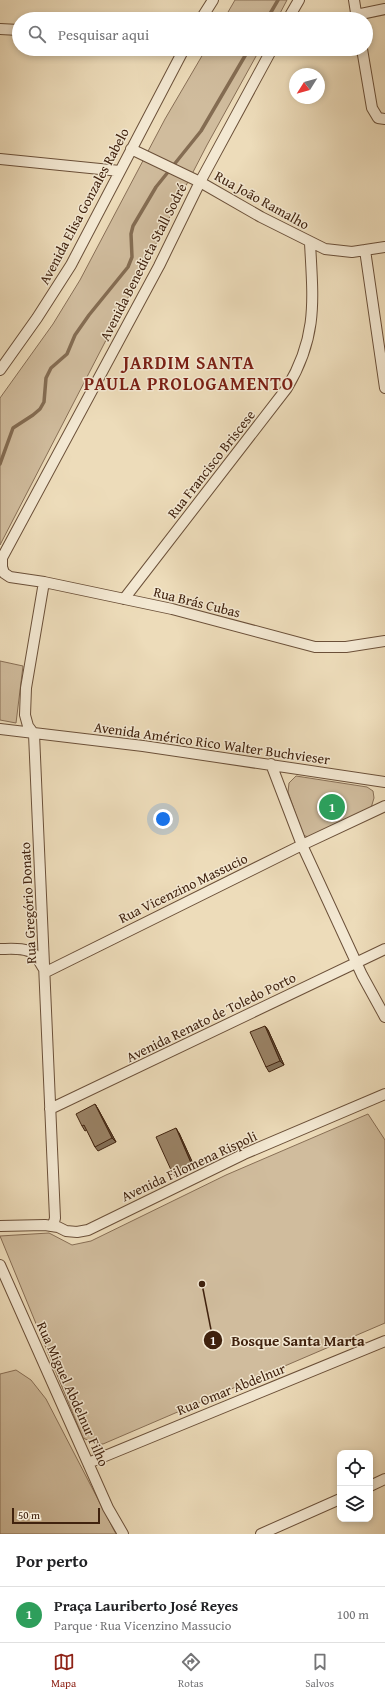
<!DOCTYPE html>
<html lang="pt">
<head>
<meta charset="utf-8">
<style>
	:root { --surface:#fff; --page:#f6f6f6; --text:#202124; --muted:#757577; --line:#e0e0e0; --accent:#8f2418 }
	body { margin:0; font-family:"Gentium Book Plus",serif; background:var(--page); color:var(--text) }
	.controls { position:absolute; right:12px; bottom:12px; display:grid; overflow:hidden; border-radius:8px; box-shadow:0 2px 6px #0003 }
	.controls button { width:36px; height:36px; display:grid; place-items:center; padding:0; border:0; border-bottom:1px solid var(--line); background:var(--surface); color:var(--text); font:20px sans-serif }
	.compass { position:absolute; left:289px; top:68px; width:36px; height:36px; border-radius:50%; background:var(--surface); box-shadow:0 2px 6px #0003; rotate:233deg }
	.scale { position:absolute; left:12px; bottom:10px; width:88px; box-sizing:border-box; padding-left:4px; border:2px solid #40220e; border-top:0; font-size:11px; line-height:14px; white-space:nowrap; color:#40220e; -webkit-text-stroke:3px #f3e8d2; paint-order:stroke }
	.you { position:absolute; left:163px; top:819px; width:14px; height:14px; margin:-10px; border:3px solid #fff; border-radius:50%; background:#1a73e8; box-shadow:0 0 0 6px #1a73e833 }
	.badge { display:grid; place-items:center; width:26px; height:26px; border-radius:50%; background:var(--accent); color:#fff; font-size:13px; font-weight:700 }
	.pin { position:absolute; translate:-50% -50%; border:2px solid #fff; box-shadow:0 1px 4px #0006 }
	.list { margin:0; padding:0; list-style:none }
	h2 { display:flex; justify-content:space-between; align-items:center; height:52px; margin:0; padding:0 16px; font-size:17px }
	h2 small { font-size:13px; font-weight:400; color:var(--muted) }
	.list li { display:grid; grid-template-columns:26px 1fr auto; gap:12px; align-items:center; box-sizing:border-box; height:56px; padding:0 16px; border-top:1px solid var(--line) }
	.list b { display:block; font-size:15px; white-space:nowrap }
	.list p { margin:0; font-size:13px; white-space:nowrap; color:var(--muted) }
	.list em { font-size:13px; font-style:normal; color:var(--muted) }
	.icon { flex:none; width:22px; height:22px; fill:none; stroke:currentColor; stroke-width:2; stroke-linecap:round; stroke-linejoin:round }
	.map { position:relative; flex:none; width:385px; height:1534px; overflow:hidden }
	.search { position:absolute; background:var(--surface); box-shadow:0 2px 6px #0003; left:12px; right:12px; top:12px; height:44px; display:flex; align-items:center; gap:10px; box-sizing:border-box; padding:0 14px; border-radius:22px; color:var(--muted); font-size:15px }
	.sheet { height:108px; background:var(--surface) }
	nav { display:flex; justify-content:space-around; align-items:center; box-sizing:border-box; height:56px; border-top:1px solid var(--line); background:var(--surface); font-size:11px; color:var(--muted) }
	nav a { display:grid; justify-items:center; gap:2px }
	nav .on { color:var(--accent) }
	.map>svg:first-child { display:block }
	.green { fill:#d0bc9d; stroke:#886f56 }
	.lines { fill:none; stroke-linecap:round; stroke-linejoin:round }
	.stream { stroke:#846c52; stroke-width:3.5 }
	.street-casing { stroke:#6b5039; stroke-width:12 }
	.street { stroke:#f3e8d2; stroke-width:10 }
	.wall { fill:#847159; stroke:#40220e }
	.shaded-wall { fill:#6c5c48; stroke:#40220e }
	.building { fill:#9a8367; stroke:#40220e }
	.labels { text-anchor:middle; stroke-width:3; stroke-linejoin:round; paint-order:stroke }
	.street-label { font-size:14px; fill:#40220e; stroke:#f3e8d2 }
	.district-label { font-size:18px; font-weight:bold; letter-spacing:1px; fill:#7a1f14; stroke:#f3e8d2 }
	.leader { fill:none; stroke:#40220e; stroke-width:1.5 }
	.callout-dot { fill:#40220e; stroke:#f3e8d2; stroke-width:1.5 }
	.mark-label { font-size:12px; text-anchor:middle; font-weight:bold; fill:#fff }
	.callout-label { font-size:15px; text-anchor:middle; font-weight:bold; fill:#40220e; stroke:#f3e8d2; stroke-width:3; stroke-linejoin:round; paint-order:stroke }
</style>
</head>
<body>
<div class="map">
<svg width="385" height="1534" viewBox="0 0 385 1534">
	<rect width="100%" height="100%" fill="#eddcba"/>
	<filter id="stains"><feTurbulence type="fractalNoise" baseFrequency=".005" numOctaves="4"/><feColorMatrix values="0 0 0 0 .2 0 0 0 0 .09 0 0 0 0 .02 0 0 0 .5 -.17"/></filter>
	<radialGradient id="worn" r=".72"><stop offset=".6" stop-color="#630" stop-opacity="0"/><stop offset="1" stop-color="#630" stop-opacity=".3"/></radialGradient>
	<!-- green -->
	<path class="green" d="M235,0H287L277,19H224Z
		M206,49H260L207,145L0,545V398L53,324L80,280L165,119Z
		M0,661L23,666L16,723L0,720Z
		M296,776L367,787L373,791L374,798L371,808L308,837L303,835L288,792L289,783Z
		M368,1114L385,1140V1323L103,1444L94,1443L83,1438L0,1236L49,1233L72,1245L91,1241L226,1175Z
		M16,1370L31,1380L46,1399L116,1534H0V1374Z"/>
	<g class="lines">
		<!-- stream -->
		<path class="stream" d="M267,19L278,0
			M0,464L13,428L33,415L40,409L44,402L46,378L51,368L67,354L75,335L89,315L128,267L132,257L131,234L133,226L156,187L201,131L249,49"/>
		<defs>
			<path id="street" d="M354,0L357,19
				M356,15L385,9
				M201,19L213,0
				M288,19L299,0
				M0,29L19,30
				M272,49L200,182L159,266L2,558V567L4,573L10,577L44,582L172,609L315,647H346L385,641
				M362,49L372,108L378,118L385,119
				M131,149L200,182L261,217L325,249L352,252L385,247
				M0,159L120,171
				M365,250L385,388
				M0,370L37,318L71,265L184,49
				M44,582L26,688L25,715L28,726L34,734L55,1218L53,1226
				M124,599L287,388C318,336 313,300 310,243
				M0,729L143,746L385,782
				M271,764L302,845L362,975L385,1017
				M0,949C10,949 27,947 35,955C39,960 42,967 46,972L302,845L385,806
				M50,1109L385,949
				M0,1226L45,1225L58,1227L66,1231L77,1232L88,1230L244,1154L385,1094
				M0,1265L108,1508L123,1534
				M88,1463L385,1341
				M370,1486L385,1479
				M261,1534L340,1499"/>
		</defs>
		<!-- street casing -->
		<use href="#street" class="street-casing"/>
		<!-- street -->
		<use href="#street" class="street"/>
	</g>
	<!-- wall -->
	<path class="wall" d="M265,1026L268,1030L284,1065L269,1072L266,1067Z
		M95,1104L98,1109L116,1142L98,1151L95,1147L87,1130L85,1131L82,1126Z
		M179,1133L195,1168L175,1176L172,1172Z"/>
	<!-- shaded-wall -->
	<path class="shaded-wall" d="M265,1026L268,1030L284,1065L280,1061Z
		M95,1104L98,1109L116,1142L112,1138Z
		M176,1128L179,1133L195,1168L191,1163Z"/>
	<!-- building -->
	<path class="building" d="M265,1026L280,1061L266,1067L250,1032Z
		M95,1104L112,1138L95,1147L84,1125L82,1126L76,1114Z
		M176,1128L191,1163L172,1172L156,1137Z"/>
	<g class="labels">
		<!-- street labels -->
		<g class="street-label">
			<text transform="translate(262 200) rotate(29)" y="5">Rua João Ramalho</text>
			<text transform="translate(84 206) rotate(-62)" y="5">Avenida Elisa Gonzales Rabelo</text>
			<text transform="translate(143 262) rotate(-63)" y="5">Avenida Benedicta Stall Sodré</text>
			<text transform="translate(211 464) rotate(-52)" y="5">Rua Francisco Briscese</text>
			<text transform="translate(197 602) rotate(14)" y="5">Rua Brás Cubas</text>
			<text transform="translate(212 743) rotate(8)" y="5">Avenida Américo Rico Walter Buchvieser</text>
			<text transform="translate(183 888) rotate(-26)" y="5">Rua Vicenzino Massucio</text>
			<text transform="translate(28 903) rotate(-93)" y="5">Rua Gregório Donato</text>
			<text transform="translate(211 1017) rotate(-26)" y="5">Avenida Renato de Toledo Porto</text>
			<text transform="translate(189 1166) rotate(-25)" y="5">Avenida Filomena Rispoli</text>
			<text transform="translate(231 1389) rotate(-22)" y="5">Rua Omar Abdelnur</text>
			<text transform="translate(73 1394) rotate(66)" y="5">Rua Miguel Abdelnur Filho</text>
		</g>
		<!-- district labels -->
		<g class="district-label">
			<text x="189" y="369">JARDIM SANTA<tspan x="189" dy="21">PAULA PROLOGAMENTO</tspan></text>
		</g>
	</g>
	<!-- callouts -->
	<path class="leader" d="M202 1284L213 1340"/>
	<g class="callout-dot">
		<circle cx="202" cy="1284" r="4"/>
		<circle cx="213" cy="1340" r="10"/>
	</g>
	<g class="mark-label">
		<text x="213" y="1345">1</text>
	</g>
	<g class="callout-label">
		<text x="298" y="1346">Bosque Santa Marta</text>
	</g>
	<rect width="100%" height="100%" filter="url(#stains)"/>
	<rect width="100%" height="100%" fill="url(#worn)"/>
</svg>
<div class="controls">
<button><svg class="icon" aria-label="locate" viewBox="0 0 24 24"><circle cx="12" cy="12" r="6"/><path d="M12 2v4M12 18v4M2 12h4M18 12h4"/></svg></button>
<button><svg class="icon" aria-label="layers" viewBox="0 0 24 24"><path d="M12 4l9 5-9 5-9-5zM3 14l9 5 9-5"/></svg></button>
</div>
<svg class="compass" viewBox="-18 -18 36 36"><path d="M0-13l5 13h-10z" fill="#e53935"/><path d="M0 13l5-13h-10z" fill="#757577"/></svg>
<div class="scale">50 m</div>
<div class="you"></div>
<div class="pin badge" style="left:332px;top:807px;background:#2e9e5b">1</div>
<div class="search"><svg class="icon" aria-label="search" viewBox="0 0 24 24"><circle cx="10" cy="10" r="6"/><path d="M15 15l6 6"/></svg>Pesquisar aqui</div>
</div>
<section class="sheet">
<h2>Por perto<small></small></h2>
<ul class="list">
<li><span class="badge" style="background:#2e9e5b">1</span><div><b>Praça Lauriberto José Reyes</b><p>Parque · Rua Vicenzino Massucio</p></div><em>100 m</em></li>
</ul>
</section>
<nav>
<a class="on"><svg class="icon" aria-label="map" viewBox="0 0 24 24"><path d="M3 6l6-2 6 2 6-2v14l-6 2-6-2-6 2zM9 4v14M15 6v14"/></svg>Mapa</a>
<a><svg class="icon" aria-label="directions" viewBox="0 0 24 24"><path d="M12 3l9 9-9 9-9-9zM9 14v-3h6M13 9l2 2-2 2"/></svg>Rotas</a>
<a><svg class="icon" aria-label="saved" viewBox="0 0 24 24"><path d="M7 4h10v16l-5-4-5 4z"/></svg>Salvos</a>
</nav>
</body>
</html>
